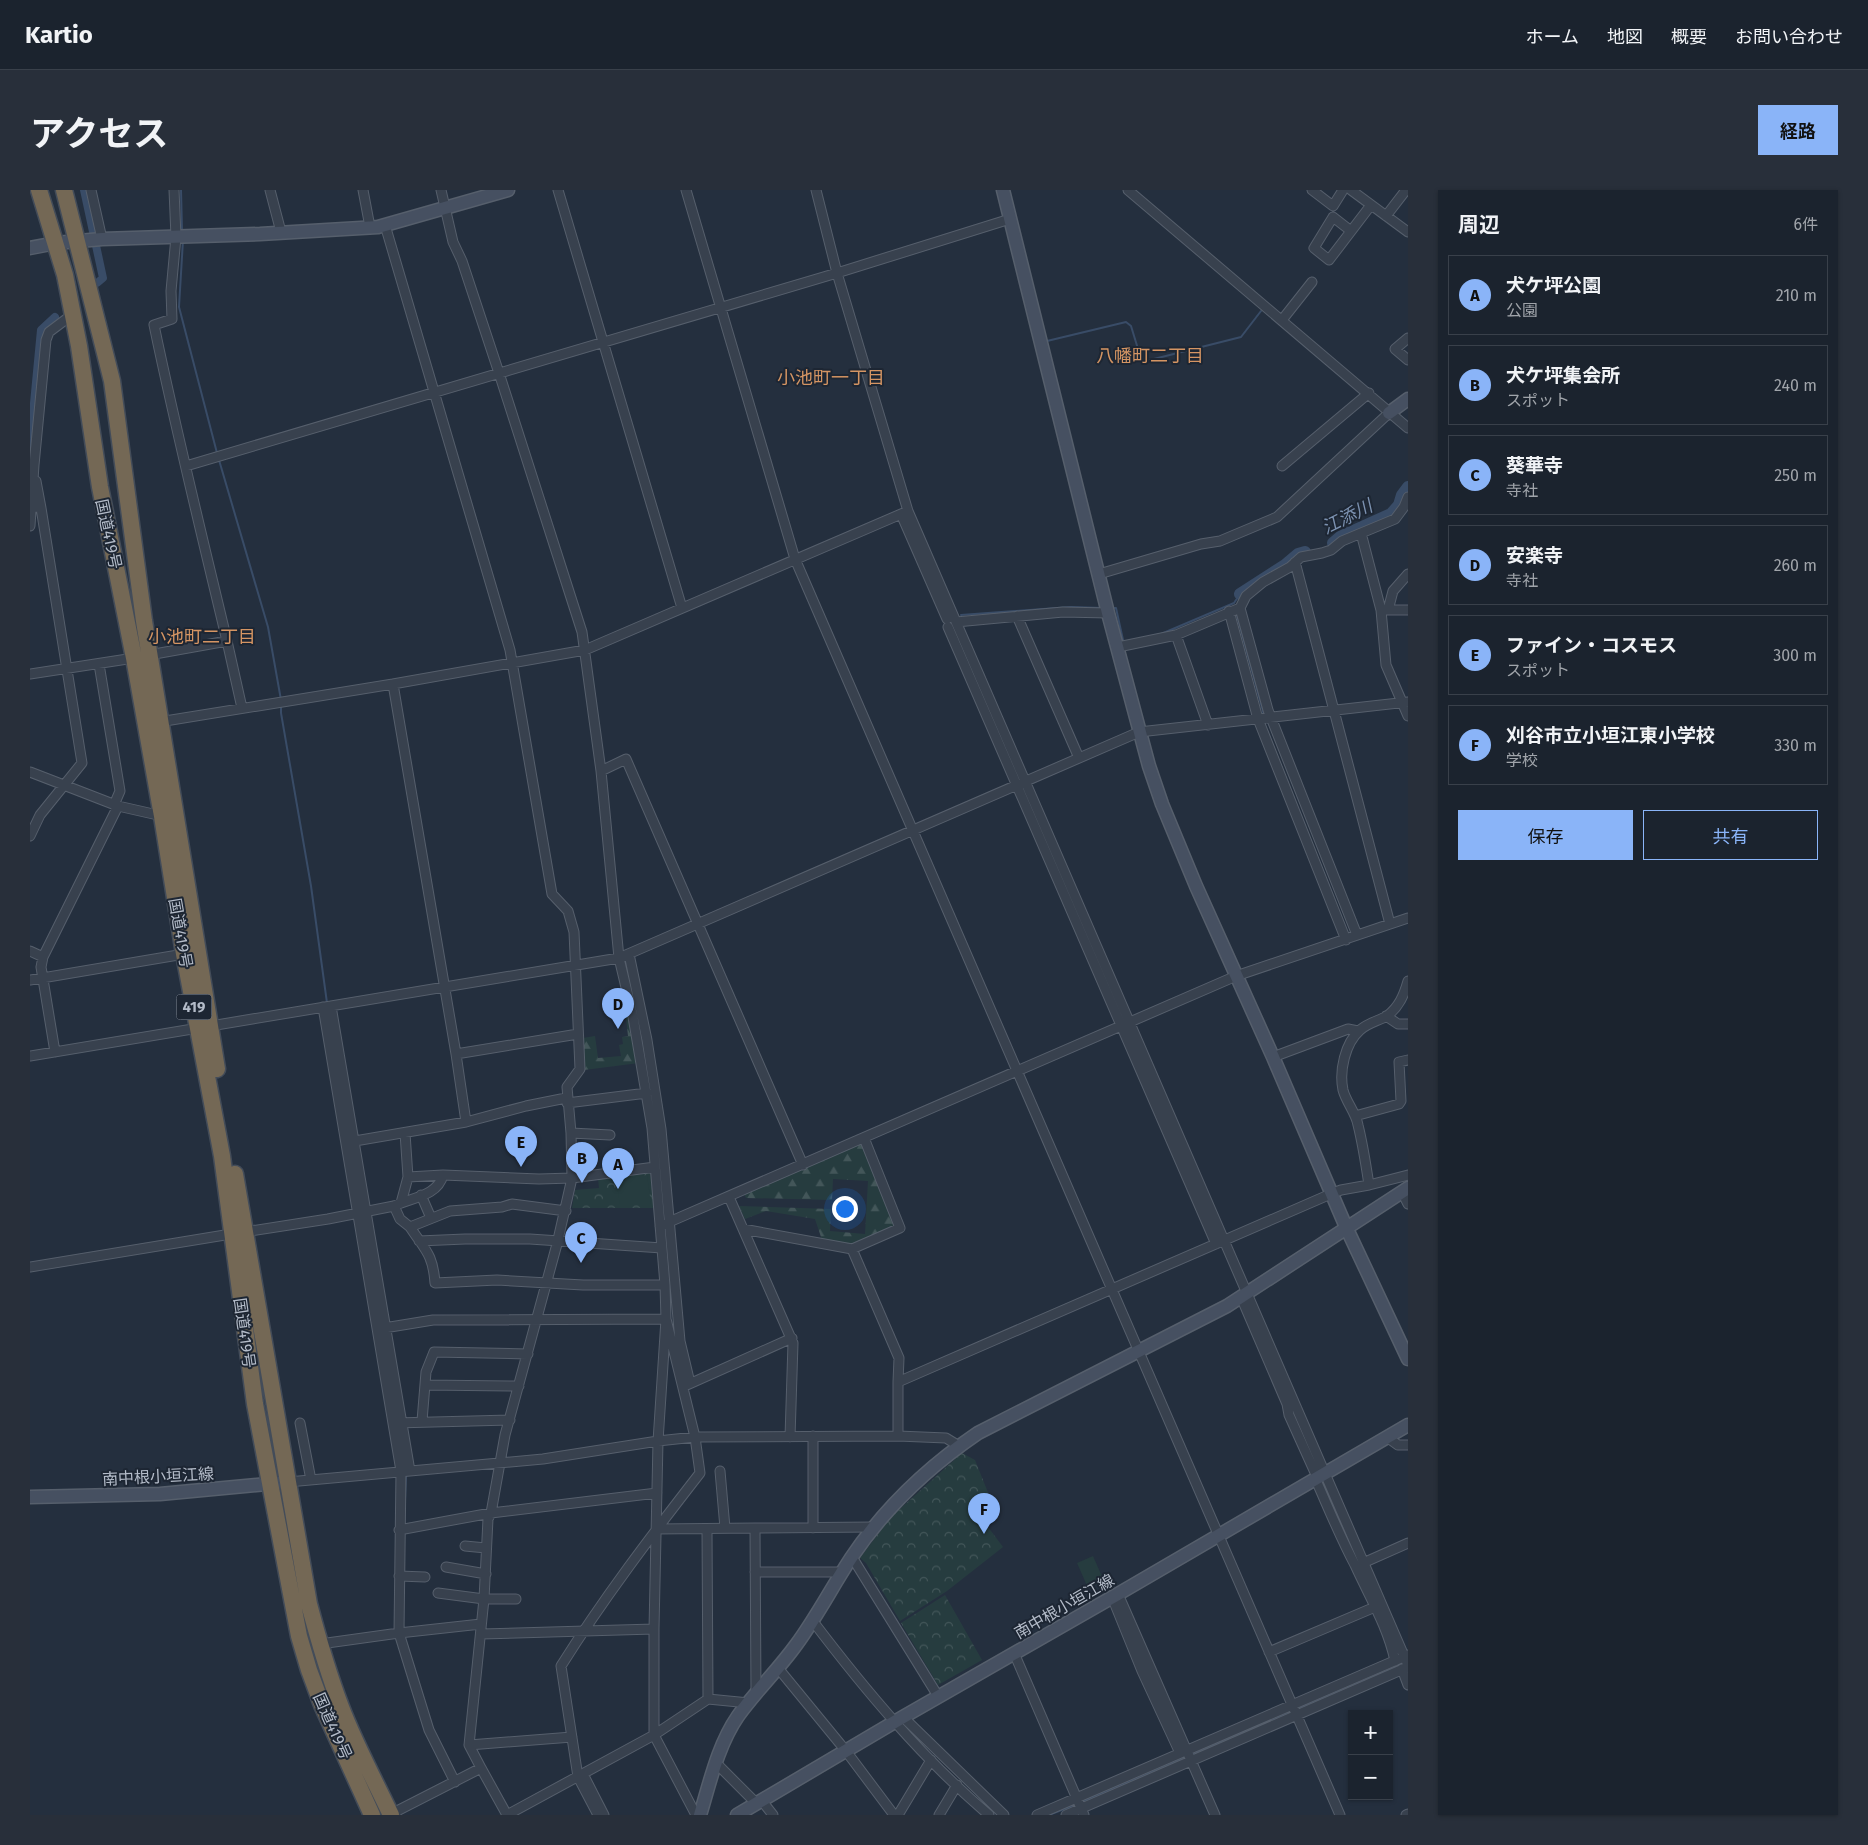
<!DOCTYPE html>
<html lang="ja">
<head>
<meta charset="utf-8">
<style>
	:root { --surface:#1b232e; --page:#282f3a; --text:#f1f3f6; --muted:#a0a4aa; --line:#39404a; --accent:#8ab4f8 }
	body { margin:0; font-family:"Fira Sans","Noto Sans JP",sans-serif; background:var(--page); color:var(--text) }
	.controls { position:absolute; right:15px; bottom:15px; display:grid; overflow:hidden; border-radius:0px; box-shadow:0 1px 4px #0004 }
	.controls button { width:45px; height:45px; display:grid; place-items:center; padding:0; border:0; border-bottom:1px solid var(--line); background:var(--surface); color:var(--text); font:25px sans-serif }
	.you { position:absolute; left:814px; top:1018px; width:18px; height:18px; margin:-12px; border:4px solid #fff; border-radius:50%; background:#1a73e8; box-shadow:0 0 0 8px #1a73e833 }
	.badge { display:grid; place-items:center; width:32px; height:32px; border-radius:50%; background:var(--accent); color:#111; font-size:16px; font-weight:700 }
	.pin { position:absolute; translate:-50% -41px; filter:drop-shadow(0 1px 2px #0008) }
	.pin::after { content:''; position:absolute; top:26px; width:18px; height:15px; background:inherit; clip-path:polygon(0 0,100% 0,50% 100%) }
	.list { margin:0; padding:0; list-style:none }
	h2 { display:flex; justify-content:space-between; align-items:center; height:65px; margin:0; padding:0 20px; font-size:21px }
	h2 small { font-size:16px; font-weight:400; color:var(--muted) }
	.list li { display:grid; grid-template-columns:32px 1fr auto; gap:15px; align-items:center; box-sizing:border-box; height:80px; margin:0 10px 10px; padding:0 10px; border:1px solid var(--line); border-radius:0px }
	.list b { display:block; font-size:19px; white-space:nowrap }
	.list p { margin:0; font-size:16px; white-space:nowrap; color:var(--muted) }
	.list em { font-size:16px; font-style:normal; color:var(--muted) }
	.actions { display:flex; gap:10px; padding:15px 20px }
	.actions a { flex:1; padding:11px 0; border:1px solid var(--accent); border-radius:0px; text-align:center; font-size:18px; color:var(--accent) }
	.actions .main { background:var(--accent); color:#111 }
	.map { position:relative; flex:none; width:1378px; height:1625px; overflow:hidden; border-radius:0px }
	header { display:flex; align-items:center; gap:30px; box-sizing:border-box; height:70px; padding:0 25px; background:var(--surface); border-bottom:1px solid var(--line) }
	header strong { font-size:24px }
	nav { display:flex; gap:28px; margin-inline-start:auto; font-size:18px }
	.intro { display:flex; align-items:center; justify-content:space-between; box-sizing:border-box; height:120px; padding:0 30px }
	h1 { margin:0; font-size:35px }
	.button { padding:12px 22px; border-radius:0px; background:var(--accent); color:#111; font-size:18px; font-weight:700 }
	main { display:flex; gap:30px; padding:0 30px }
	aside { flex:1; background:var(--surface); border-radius:0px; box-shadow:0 1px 4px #0004 }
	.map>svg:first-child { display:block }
	.forest { fill:url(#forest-firs) }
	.park { fill:url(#park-crowns) }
	.garden { fill:#263c3f }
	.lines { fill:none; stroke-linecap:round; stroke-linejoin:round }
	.stream { stroke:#394c67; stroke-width:2 }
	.canal { stroke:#394c67; stroke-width:8 }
	.river { stroke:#394c67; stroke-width:12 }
	.street-casing { stroke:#565f6c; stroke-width:11 }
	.secondary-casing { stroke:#565f6c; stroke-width:15 }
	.highway-casing { stroke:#434c59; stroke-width:19 }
	.street { stroke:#38414e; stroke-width:9 }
	.secondary { stroke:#465061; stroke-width:12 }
	.highway { stroke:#746855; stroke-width:16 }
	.labels { text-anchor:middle; stroke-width:4; stroke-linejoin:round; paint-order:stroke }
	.shield { fill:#1d2633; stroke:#878f9c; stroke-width:1 }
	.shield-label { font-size:15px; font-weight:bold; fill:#b4bcc9 }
	.street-label { font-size:16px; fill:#b4bcc9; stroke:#1d2633 }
	.neighbourhood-label { font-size:18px; fill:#d59563; stroke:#1d2633 }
	.water-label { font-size:18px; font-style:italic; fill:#7c92b1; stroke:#1d2633 }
</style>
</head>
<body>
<header>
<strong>Kartio</strong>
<nav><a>ホーム</a><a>地図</a><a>概要</a><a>お問い合わせ</a></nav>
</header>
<div class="intro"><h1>アクセス</h1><a class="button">経路</a></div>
<main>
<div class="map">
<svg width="1378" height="1625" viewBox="0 0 1378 1625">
	<defs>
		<pattern id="forest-firs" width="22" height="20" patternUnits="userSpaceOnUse" patternTransform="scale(1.25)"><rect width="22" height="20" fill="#263c3f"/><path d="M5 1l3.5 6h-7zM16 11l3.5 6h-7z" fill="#435659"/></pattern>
		<pattern id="park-crowns" width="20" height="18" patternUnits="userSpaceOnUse" patternTransform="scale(1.25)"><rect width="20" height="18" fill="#263c3f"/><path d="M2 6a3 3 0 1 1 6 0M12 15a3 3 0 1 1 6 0" fill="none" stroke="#435659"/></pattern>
	</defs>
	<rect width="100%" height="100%" fill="#242f3e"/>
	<!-- forest -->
	<path class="forest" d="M595,812L609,873L554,880L553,848L565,846L568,868L591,866L589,855L593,854L592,847L598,846L596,828L587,829L585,814Z
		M831,953L866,1035L821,1055L792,1050L785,1029L736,1021L715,1029L709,1016L801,1019L800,1041L835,1044L838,991L803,989L802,1010L716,1008L714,1004Z"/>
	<!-- park -->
	<path class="park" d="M620,981L624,1018H542L545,1000L569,998L568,988Z
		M932,1263L945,1270L959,1305L943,1317L973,1357L917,1401L870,1431L836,1373L830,1368L861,1327Z
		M915,1405L952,1470L908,1495L871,1433Z"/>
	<!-- garden -->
	<path class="garden" d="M617,985L621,1014H590L586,990Z
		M1063,1366L1074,1391L1058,1398L1047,1373Z"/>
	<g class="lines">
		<!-- stream -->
		<path class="stream" d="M151,0L152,40
			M153,50L149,117L187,263
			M1017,151L1096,132L1101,136L1112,172L1211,147L1231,121
			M189,270L238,437L251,510
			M1081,418H1086L1093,450L1095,452
			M931,425L1041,417L1072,418
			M1207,425L1234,525
			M1131,444L1204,413L1210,404
			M251,514V523L281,696L297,813
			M375,1311L376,1285
			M1267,1519L1368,1476L1370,1472
			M1161,1565L1262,1521
			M1051,1612L1157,1567
			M1019,1625L1047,1614"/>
		<!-- canal -->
		<path class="canal" d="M54,0L73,88L67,93
			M0,255L11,140L25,127"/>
		<!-- river -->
		<path class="river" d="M1303,353L1310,347L1361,324L1369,315L1372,305L1378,297
			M1210,404L1255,375L1268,364L1275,362"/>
		<defs>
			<path id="street" d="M61,0L72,49
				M240,0L251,42
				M333,0L340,37
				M411,0L423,52L432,71L469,183L552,442L571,581L589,768L603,827L622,938L635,1095L636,1129L665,1247L670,1283C621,1346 573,1409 531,1476L548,1587L568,1625
				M528,0L652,418
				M656,0L765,369L1310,1625
				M786,0L807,83L878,321L1378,1475
				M1098,0L1378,238
				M1282,0L1303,16L1313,0
				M1321,0L1378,42
				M1356,26L1376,0
				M355,35L480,460L522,704L538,721L544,742L550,879L537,897L541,943L542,988L527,1054L475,1245L461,1323L458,1329L454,1409L439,1555L542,1547
				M1321,41L1303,27L1284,58L1299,70L1341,15
				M1252,130L1282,92
				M1378,148L1365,159L1378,170
				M156,276L807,83L980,29
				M1252,276L1339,203
				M6,291L11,318
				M871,324L917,429
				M0,336L4,275L16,150L19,142L43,124
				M1331,343L1351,420H1378
				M1265,372L1360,734
				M1069,384L1171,354L1190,351L1247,327L1359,223
				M1210,418L1238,520L1327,745
				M1351,420L1356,475L1378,526
				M1358,420L1363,401L1378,384
				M1199,421L1228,529L1316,750
				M987,426L1049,568
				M926,432L1033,422L1078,423
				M918,437L1186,1054
				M1146,445L1178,535
				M197,451L212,518
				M1088,457L1146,445L1210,418L1216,406L1233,392L1260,377L1271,367L1292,363L1301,360L1312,351L1365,329L1374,317L1378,307
				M119,465L197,451C172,346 146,241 124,135L142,129L141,101L146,47L144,0
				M69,474L90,601L84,615
				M0,484L104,468
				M363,494L426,864L436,932
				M129,532L363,494L555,460L878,321
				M571,581L596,569L773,975
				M0,582L88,616L132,626
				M0,646L10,625L52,573L11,318L2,316
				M0,761L13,767
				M599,764L617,850L631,939L650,1151L660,1193
				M0,790L154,764
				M301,816L380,1281
				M293,817L371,1281L369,1443L399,1540L425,1592
				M1356,826L1368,834H1378
				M25,862L11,777L13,767L88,616
				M426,864L548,844
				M0,866L589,768L1109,542L1378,512
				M1243,867L1318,839L1328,841
				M537,913L617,903
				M1325,926L1369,914L1371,911L1369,872L1378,870
				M375,943L378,987L413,985L509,989L542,988L625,977
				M541,943L580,945
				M319,952L436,932L496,916L536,908
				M1339,995L1378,985
				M1372,1002L1378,1014
				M391,1005L401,1028
				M699,1007L713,1039L822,1059L869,1168L868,1192
				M371,1013C387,1007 408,1004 413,985
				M364,1016L370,1029L380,1037
				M536,1021L482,1014L472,1017L420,1021L380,1037C395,1060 403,1064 405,1093L467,1090L553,1095H635
				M630,1036L1206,786L1378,728
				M713,1039L763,1153L760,1247
				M214,1042L298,1029L364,1016L371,1013L378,987
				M389,1051L435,1049H500L632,1058
				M822,1059L870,1038L834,948
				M0,1077L201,1044
				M1211,1107L1257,1214L1259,1225L1287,1287
				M348,1139L403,1130L636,1129L628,1251L624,1439V1545L666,1625
				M395,1195L489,1196
				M657,1195L762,1148
				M392,1231L396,1182L404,1162L498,1164
				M270,1233L281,1290
				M365,1233L480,1230
				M783,1246V1338
				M868,1246V1192L1303,1003L1311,1000L1339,995C1336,975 1333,955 1328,935C1326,923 1316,912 1313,900C1309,881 1315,853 1330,840C1338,833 1348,831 1357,826C1369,817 1374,805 1378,791
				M1357,1247L1368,1255H1378
				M690,1281L695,1338
				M1285,1288C1298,1317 1310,1347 1325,1375C1339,1406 1358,1437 1365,1471
				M258,1292L513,1269L628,1251L665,1247L868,1246L916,1248L929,1256
				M626,1339L725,1338
				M369,1340L461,1323L627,1303
				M677,1340L678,1509
				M435,1356L456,1358
				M822,1367L908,1506
				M1333,1373L1378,1353
				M416,1377L456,1384
				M725,1382H812
				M369,1386L395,1387
				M408,1403L454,1409H486
				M1088,1404L1185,1625
				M1082,1407L1112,1481L1150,1563
				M782,1430C835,1500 892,1568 959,1625
				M451,1444L624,1439
				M290,1454L369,1443L451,1434
				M1239,1462L1345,1417
				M984,1463L1054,1625
				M748,1478L816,1561L864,1625
				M1372,1479L1378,1495
				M726,1503L725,1338L843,1337
				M873,1527L974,1625
				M439,1555L451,1578
				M686,1573L727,1614
				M553,1584L574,1625
				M732,1611L743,1625
				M367,1621L451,1578L477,1625
				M477,1625L624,1545L678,1509L719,1513
				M868,1625L901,1570
				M909,1625L927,1595
				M1007,1625L1378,1465
				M1036,1625L1378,1477
				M1376,1625L1378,1624"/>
			<path id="secondary" d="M973,0L1078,423L1119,576L1132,614L1166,696L1243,867L1316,1037L1378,1169
				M0,58L26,53L72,49L230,44L348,37L478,0
				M1359,223L1378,209
				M0,1307L130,1304L258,1292
				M670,1625C680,1592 688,1555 708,1526C726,1501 748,1480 766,1455C786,1428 802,1397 821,1368C854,1319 898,1277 948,1243L1197,1116L1378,998
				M707,1625L873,1527L1088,1404L1378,1235"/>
			<path id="highway" d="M9,0L35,85L49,156L70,297L104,468L132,626L154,764L192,966L225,1214L269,1446L279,1480L292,1515L342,1625
				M34,0L82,191L114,431L187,879
				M205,984L279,1414C288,1448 298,1483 311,1517C325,1554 344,1589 361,1625"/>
		</defs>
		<!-- street casing -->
		<use href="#street" class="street-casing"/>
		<!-- secondary casing -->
		<use href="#secondary" class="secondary-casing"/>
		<!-- highway casing -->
		<use href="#highway" class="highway-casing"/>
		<!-- street -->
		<use href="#street" class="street"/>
		<!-- secondary -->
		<use href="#secondary" class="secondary"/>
		<!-- highway -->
		<use href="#highway" class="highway"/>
	</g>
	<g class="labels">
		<!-- shield labels -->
		<rect class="shield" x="146.5" y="804.5" width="35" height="25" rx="4"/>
		<g class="shield-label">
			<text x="164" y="822">419</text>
		</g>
		<!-- street labels -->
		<g class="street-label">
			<text transform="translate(79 344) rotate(78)" y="6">国道419号</text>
			<text transform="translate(151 743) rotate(80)" y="6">国道419号</text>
			<text transform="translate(215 1143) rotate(82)" y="6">国道419号</text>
			<text transform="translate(128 1286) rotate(-3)" y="6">南中根小垣江線</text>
			<text transform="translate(1034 1416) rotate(-30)" y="6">南中根小垣江線</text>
			<text transform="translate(303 1536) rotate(66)" y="6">国道419号</text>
		</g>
		<!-- neighbourhood labels -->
		<g class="neighbourhood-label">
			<text x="1120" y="172">八幡町二丁目</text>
			<text x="801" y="194">小池町一丁目</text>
			<text x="172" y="453">小池町二丁目</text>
		</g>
		<!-- water labels -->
		<g class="water-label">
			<text transform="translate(1317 327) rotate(-27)" y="6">江添川</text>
		</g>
	</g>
</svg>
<div class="controls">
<button>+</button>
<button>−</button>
</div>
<div class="you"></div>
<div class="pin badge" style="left:588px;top:999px">A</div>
<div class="pin badge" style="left:552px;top:993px">B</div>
<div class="pin badge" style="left:551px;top:1073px">C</div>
<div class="pin badge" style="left:588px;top:839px">D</div>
<div class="pin badge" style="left:491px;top:977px">E</div>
<div class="pin badge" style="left:954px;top:1344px">F</div>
</div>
<aside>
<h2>周辺<small>6件</small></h2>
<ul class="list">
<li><span class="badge">A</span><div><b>犬ケ坪公園</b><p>公園</p></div><em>210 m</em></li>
<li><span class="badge">B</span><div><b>犬ケ坪集会所</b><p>スポット</p></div><em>240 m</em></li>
<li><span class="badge">C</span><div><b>葵華寺</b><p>寺社</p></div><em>250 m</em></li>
<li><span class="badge">D</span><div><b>安楽寺</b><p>寺社</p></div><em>260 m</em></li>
<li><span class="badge">E</span><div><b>ファイン・コスモス</b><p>スポット</p></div><em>300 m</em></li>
<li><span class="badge">F</span><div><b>刈谷市立小垣江東小学校</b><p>学校</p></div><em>330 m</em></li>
</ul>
<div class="actions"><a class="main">保存</a><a>共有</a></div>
</aside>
</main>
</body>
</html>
